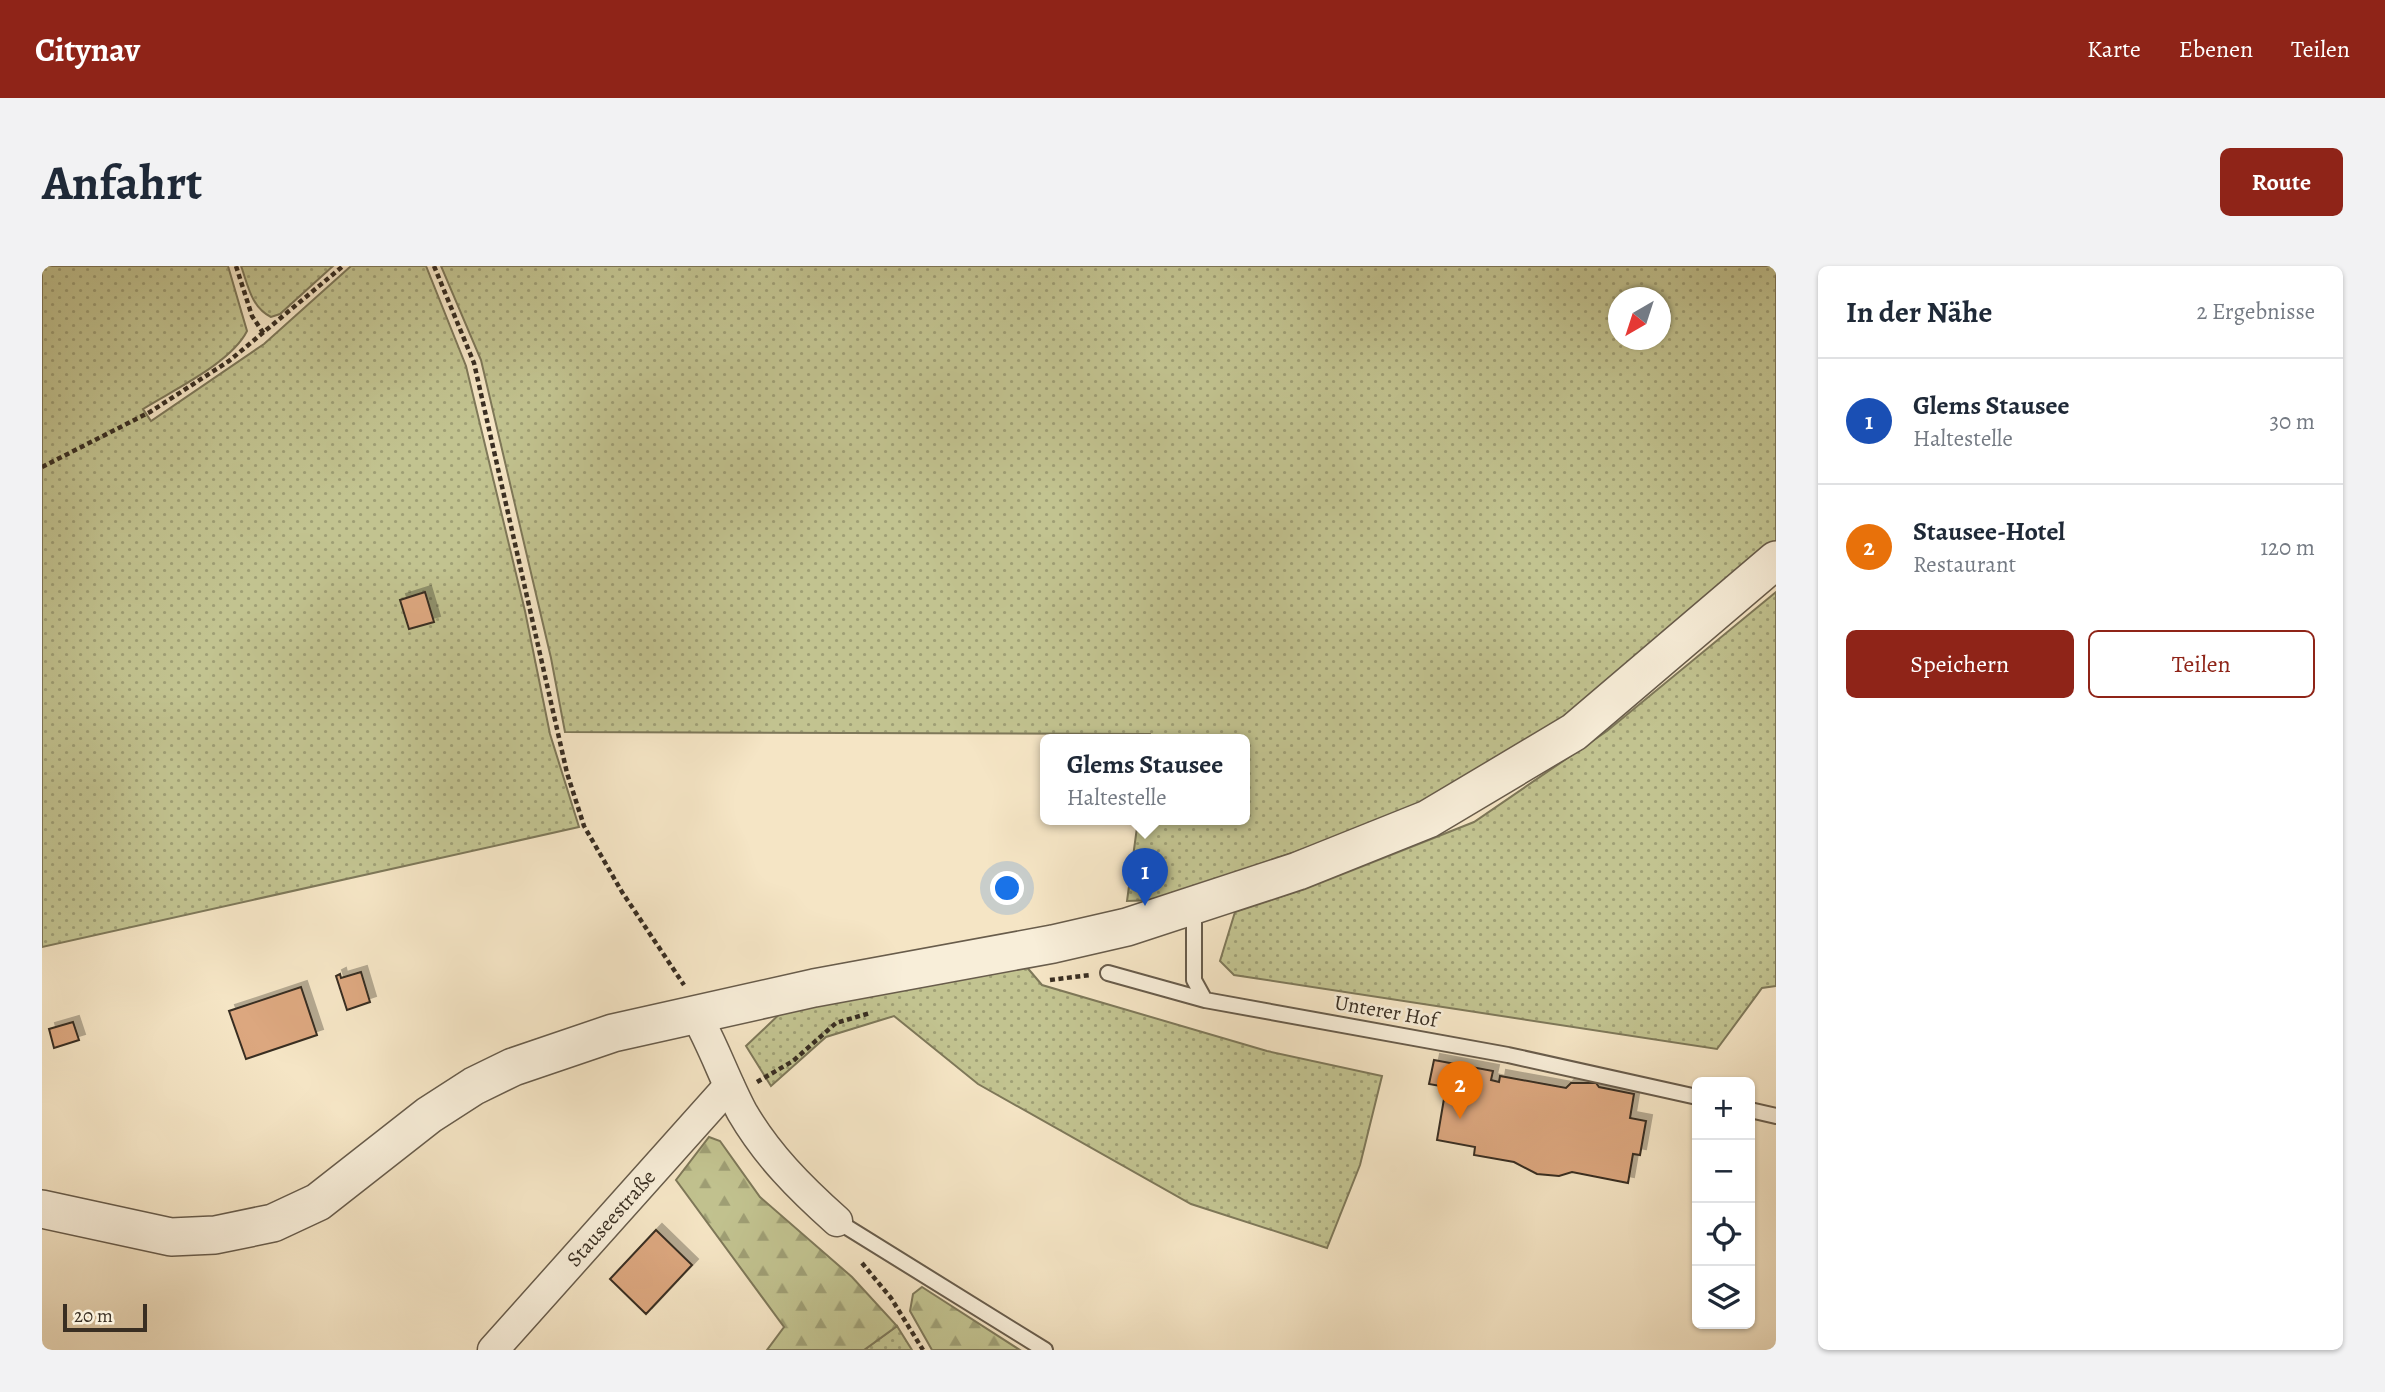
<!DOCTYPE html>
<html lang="de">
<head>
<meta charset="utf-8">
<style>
	:root { --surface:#fff; --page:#f2f2f3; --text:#1f2937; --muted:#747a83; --line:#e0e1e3; --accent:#8f2418 }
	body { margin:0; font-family:Alegreya,serif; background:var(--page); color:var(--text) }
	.controls { position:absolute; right:21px; bottom:21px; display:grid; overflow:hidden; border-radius:10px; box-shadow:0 2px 5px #0004 }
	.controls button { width:63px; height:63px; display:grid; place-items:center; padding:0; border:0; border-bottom:2px solid var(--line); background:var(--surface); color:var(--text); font:35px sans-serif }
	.compass { position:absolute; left:1566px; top:21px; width:63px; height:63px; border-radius:50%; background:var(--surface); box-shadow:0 2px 5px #0004; rotate:219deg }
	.scale { position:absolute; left:21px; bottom:18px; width:84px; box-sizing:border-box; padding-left:7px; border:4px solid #392e22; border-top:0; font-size:19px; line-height:24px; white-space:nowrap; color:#392e22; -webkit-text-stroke:5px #f8eed9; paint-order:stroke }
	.you { position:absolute; left:966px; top:623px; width:24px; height:24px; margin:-18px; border:5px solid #fff; border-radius:50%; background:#1a73e8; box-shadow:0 0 0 10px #1a73e833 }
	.badge { display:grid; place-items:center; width:46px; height:46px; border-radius:50%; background:var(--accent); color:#fff; font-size:23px; font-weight:700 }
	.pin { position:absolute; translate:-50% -58px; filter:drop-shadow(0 2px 4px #0008) }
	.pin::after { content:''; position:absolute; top:37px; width:24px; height:21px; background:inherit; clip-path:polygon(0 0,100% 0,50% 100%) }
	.popup { position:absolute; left:998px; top:468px; width:210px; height:91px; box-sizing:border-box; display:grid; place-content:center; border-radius:10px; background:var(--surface); filter:drop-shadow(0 2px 5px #0005); font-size:23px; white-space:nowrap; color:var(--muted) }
	.popup b { font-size:26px; color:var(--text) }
	.popup::after { content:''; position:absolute; left:50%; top:100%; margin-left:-14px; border:14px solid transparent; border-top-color:var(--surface) }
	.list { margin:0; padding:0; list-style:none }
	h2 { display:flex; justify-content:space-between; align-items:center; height:91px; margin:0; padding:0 28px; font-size:30px }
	h2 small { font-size:23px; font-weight:400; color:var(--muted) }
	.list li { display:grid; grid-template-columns:46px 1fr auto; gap:21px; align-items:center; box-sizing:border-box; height:126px; padding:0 28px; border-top:2px solid var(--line) }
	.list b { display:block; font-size:26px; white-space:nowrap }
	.list p { margin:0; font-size:23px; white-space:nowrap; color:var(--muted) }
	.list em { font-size:23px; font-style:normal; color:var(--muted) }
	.actions { display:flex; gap:14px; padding:21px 28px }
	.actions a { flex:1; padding:16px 0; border:2px solid var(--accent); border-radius:10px; text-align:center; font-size:24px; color:var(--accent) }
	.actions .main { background:var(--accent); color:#fff }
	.icon { flex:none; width:38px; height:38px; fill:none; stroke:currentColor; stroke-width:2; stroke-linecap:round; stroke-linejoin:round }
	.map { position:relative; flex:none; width:1734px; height:1084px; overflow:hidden; border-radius:10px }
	header { display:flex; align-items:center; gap:42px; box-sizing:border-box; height:98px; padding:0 35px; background:var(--accent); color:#fff }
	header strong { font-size:33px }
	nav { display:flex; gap:38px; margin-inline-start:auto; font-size:24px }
	.intro { display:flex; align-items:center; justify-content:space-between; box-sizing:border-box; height:168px; padding:0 42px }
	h1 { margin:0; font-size:49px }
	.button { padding:18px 32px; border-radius:10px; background:var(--accent); color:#fff; font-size:24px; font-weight:700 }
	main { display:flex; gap:42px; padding:0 42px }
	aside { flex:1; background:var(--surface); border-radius:10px; box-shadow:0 2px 5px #0004 }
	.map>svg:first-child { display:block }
	.green { fill:url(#green-dots); stroke:#7e7859; stroke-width:2; fill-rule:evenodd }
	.forest { fill:url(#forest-firs); stroke:#7e7859; stroke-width:2 }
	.building { fill:#dca77f; stroke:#392e22; stroke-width:2; filter:url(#shadow) }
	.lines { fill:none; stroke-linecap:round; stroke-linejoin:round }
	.service-casing { stroke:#685c4b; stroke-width:18 }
	.minor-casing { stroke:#685c4b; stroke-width:33 }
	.tertiary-casing { stroke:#685c4b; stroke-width:40 }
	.path { stroke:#392e22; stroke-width:4.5; stroke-dasharray:5 3.5; stroke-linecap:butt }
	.service { stroke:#f8eed9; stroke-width:14 }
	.minor { stroke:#f8eed9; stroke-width:30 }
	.tertiary { stroke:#f8eed9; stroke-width:37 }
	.labels { text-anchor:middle; stroke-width:5; stroke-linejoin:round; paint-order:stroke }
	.street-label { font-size:21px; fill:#392e22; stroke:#f8eed9 }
</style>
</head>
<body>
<header>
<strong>Citynav</strong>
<nav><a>Karte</a><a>Ebenen</a><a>Teilen</a></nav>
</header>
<div class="intro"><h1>Anfahrt</h1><a class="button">Route</a></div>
<main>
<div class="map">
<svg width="1734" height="1084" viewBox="0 0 1734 1084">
	<defs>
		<pattern id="green-dots" width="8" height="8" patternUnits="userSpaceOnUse" patternTransform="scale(1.75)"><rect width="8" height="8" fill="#c2c390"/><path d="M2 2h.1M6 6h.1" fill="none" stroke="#9f9f75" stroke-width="1.8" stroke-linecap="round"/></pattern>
		<pattern id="forest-firs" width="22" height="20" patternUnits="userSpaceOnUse" patternTransform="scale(1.75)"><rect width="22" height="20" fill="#c2c390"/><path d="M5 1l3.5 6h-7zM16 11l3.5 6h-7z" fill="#9f9f75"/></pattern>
		<filter id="shadow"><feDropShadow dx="6" dy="-6" stdDeviation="0" flood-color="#0004"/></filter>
	</defs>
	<rect width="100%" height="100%" fill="#f5e5c5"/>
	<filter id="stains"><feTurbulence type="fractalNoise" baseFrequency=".00286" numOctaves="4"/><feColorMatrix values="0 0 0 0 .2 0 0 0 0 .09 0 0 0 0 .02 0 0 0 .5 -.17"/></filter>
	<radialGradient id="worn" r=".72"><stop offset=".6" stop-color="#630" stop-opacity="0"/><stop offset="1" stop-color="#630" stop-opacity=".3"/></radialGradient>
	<!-- green -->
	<path class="green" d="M0,0H186L205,65C189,97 131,124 101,143L109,155L222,78L309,0H384L424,100L483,345L508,468L537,561L0,681Z
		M199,0H291L238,48L229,51C209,41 206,19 199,0Z
		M399,0H1734V276L1535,454L1351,552L1114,634L1085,635L1096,554H1203V474H1108V468L523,466L509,392L439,94ZM1576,32H1618V74H1576Z
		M1734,326V720L1720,722L1675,783L1192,709L1178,695L1193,646L1263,623L1432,556L1565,465Z
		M983,699L1000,719L1225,785L1340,810L1318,899L1285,982L1149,938L936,818L852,750L784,771L729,820L704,780L746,740Z
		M855,1060L870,1084H822Z"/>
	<!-- forest -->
	<path class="forest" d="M667,871L678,875L718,931L810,1011L855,1060L822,1084H725L742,1061L634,914Z
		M880,1021L978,1084H890L868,1045L871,1028Z"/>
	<!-- building -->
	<path class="building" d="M383,326L392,356L367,363L358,334Z
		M319,706L328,736L305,744L294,710L298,708L299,712Z
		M259,721L275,769L204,793L187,745Z
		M31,756L37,774L12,782L7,763Z
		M1392,794L1451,805L1449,814L1457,816L1458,810L1524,822L1529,817H1554L1557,821L1592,828L1588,852L1604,855L1598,889L1591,888L1586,917L1530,906L1517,910L1495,908L1472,896L1432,889L1433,881L1395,874L1404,821L1387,818Z
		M614,964L650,999L604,1048L568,1013Z"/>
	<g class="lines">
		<defs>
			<path id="service" d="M1152,640V714L1163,734L1466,789L1655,831
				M1066,707L1163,734
				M1708,844L1734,850
				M795,955L1003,1084"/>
			<g id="minor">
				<path d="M654,749C672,781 683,814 700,846C725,889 758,922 795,955"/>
				<path id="s1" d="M451,1084L687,820"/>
			</g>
			<path id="tertiary" d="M0,943L129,971L173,969L231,957L276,936L387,849L432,820L471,801L571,767L772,722L1011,678L1085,661L1256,605L1386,553L1532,466L1734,294"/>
		</defs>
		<!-- service casing -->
		<use href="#service" class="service-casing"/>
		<!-- minor casing -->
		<use href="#minor" class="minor-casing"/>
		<!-- tertiary casing -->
		<use href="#tertiary" class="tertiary-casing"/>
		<!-- path -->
		<path class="path" d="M194,0L210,50L222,68
			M392,0L432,97L525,507L542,560L580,626L642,719
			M0,201L108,146L187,95L301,0
			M1008,714L1048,709
			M715,816L751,795L794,757L828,747
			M820,997L849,1032L881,1084"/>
		<!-- service -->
		<use href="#service" class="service"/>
		<!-- minor -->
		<use href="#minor" class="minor"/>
		<!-- tertiary -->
		<use href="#tertiary" class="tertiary"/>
	</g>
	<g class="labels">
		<!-- street labels -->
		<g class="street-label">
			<text transform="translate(1344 745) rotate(10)" y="7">Unterer Hof</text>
			<text dy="7" stroke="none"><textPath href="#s1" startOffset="177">Stauseestraße</textPath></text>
		</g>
	</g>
	<rect width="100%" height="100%" filter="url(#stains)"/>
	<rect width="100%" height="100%" fill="url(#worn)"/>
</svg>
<div class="controls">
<button>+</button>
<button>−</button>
<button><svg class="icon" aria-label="locate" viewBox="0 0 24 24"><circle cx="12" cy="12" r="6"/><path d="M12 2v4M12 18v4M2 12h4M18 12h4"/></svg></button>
<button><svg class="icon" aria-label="layers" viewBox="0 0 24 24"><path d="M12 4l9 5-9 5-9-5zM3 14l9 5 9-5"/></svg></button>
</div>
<svg class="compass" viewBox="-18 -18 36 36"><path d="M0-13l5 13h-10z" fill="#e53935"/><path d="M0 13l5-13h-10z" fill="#747a83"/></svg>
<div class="scale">20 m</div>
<div class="you"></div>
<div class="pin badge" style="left:1103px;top:640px;background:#1a4fb4">1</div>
<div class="popup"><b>Glems Stausee</b>Haltestelle</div>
<div class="pin badge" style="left:1418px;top:853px;background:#e8710a">2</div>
</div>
<aside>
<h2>In der Nähe<small>2 Ergebnisse</small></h2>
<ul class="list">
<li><span class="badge" style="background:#1a4fb4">1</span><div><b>Glems Stausee</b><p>Haltestelle</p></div><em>30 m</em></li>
<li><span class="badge" style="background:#e8710a">2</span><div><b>Stausee-Hotel</b><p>Restaurant</p></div><em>120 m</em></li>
</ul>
<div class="actions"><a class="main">Speichern</a><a>Teilen</a></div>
</aside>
</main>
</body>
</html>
